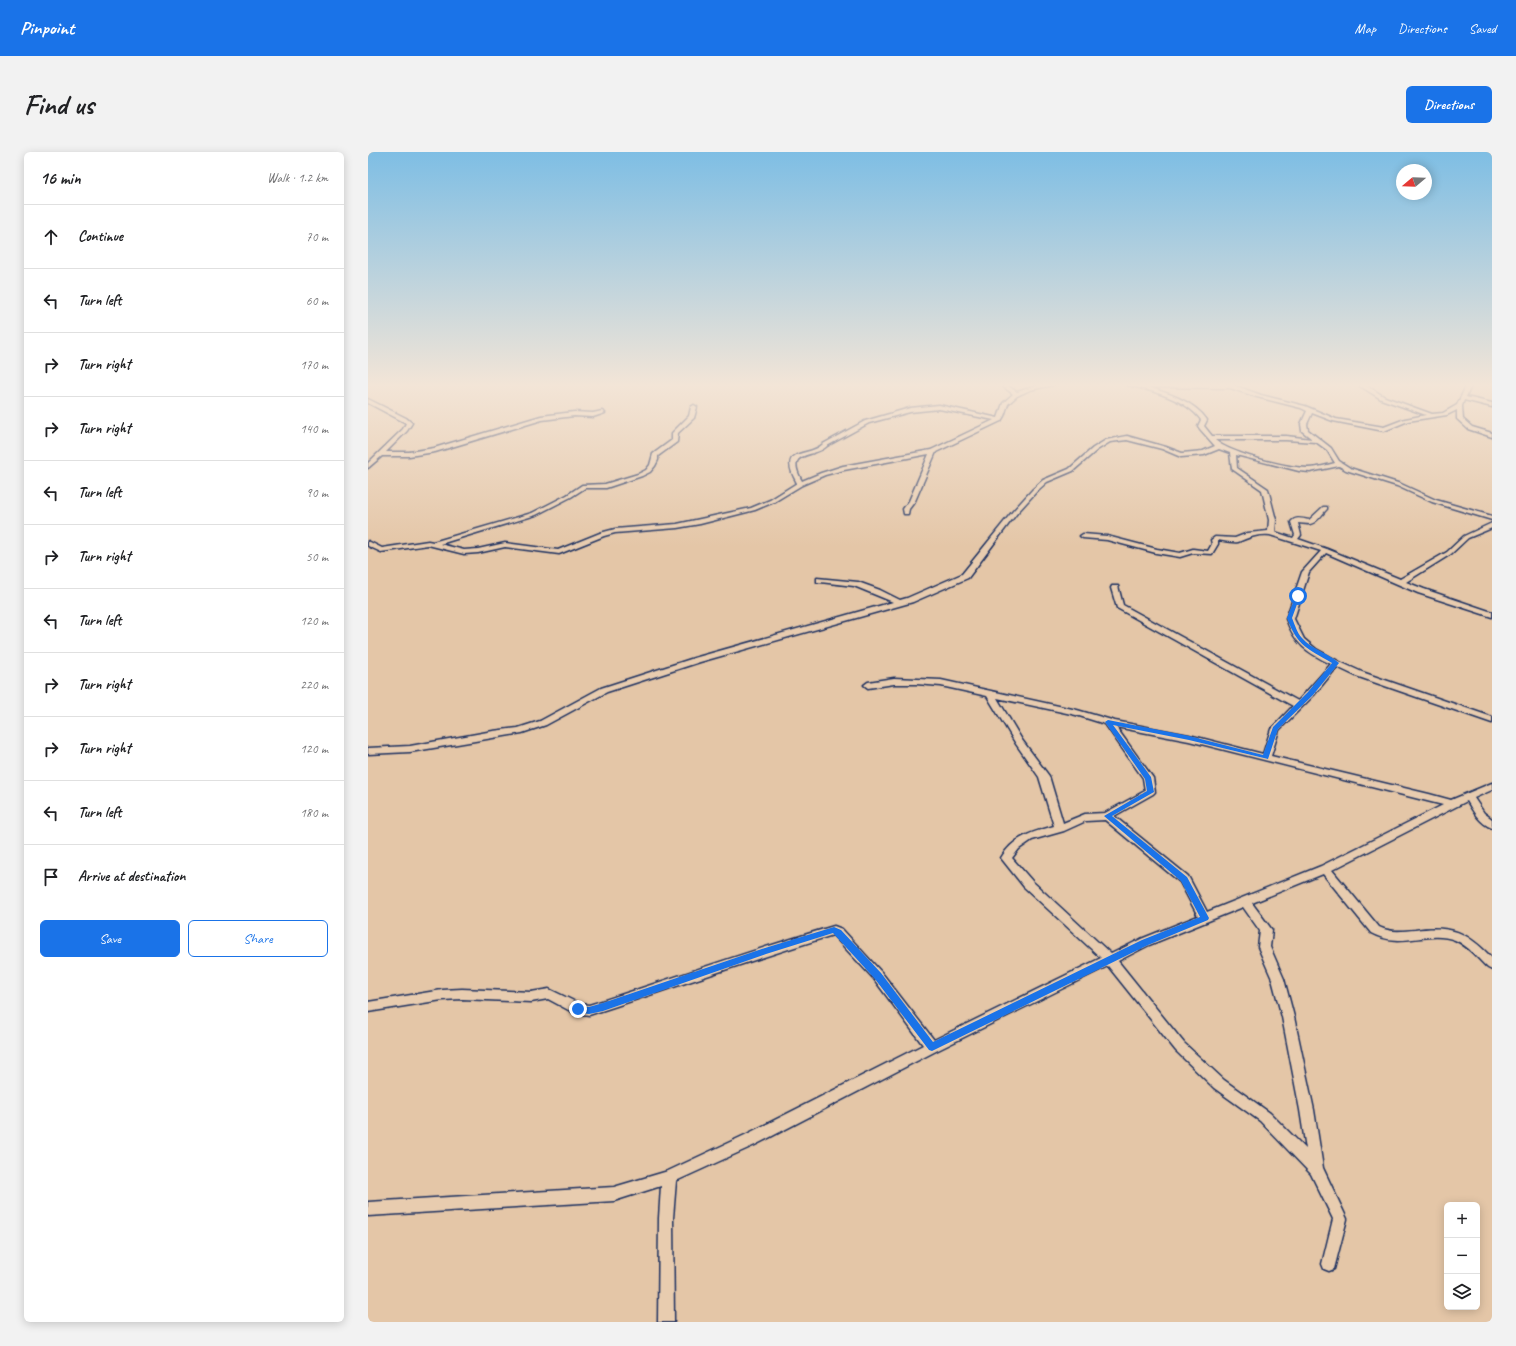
<!DOCTYPE html>
<html lang="en">
<head>
<meta charset="utf-8">
<style>
	:root { --surface:#fff; --page:#f2f2f2; --text:#202124; --muted:#757577; --line:#e0e0e0; --accent:#1a73e8 }
	body { margin:0; font-family:Caveat,sans-serif; background:var(--page); color:var(--text) }
	.controls { position:absolute; right:12px; bottom:12px; display:grid; overflow:hidden; border-radius:6px; box-shadow:0 2px 10px #0003 }
	.controls button { width:36px; height:36px; display:grid; place-items:center; padding:0; border:0; border-bottom:1px solid var(--line); background:var(--surface); color:var(--text); font:20px sans-serif }
	.compass { position:absolute; left:1028px; top:12px; width:36px; height:36px; border-radius:50%; background:var(--surface); box-shadow:0 2px 10px #0003; rotate:251deg }
	.stop { position:absolute; width:12px; height:12px; margin:-9px; border:3px solid #1a73e8; border-radius:50%; background:#fff }
	.stop.end { background:#1a73e8; border-color:#fff; box-shadow:0 1px 4px #0008 }
	.list { margin:0; padding:0; list-style:none }
	h2 { display:flex; justify-content:space-between; align-items:center; height:52px; margin:0; padding:0 16px; font-size:17px }
	h2 small { font-size:13px; font-weight:400; color:var(--muted) }
	.list li { display:grid; grid-template-columns:26px 1fr auto; gap:12px; align-items:center; box-sizing:border-box; height:64px; padding:0 16px; border-top:1px solid var(--line) }
	.list b { display:block; font-size:15px; white-space:nowrap }
	.list em { font-size:13px; font-style:normal; color:var(--muted) }
	.actions { display:flex; gap:8px; padding:12px 16px }
	.actions a { flex:1; padding:9px 0; border:1px solid var(--accent); border-radius:6px; text-align:center; font-size:14px; color:var(--accent) }
	.actions .main { background:var(--accent); color:#fff }
	.icon { flex:none; width:22px; height:22px; fill:none; stroke:currentColor; stroke-width:2; stroke-linecap:round; stroke-linejoin:round }
	.map { position:relative; flex:none; width:1124px; height:1170px; overflow:hidden; border-radius:6px }
	header { display:flex; align-items:center; gap:24px; box-sizing:border-box; height:56px; padding:0 20px; background:var(--accent); color:#fff }
	header strong { font-size:19px }
	nav { display:flex; gap:22px; margin-inline-start:auto; font-size:14px }
	.intro { display:flex; align-items:center; justify-content:space-between; box-sizing:border-box; height:96px; padding:0 24px }
	h1 { margin:0; font-size:28px }
	.button { padding:10px 18px; border-radius:6px; background:var(--accent); color:#fff; font-size:14px; font-weight:700 }
	main { display:flex; gap:24px; padding:0 24px }
	aside { flex:1; background:var(--surface); border-radius:6px; box-shadow:0 2px 10px #0003 }
	.map>svg:first-child { display:block }
	.lines { fill:none; stroke-linecap:round; stroke-linejoin:round }
	.street-casing { stroke:#1b2f5e; stroke-width:3 }
	.street { fill:#e8ccaf; fill-rule:evenodd }
	.route { fill:#1a73e8 }
</style>
</head>
<body>
<header>
<strong>Pinpoint</strong>
<nav><a>Map</a><a>Directions</a><a>Saved</a></nav>
</header>
<div class="intro"><h1>Find us</h1><a class="button">Directions</a></div>
<main>
<aside>
<h2>16 min<small>Walk · 1.2 km</small></h2>
<ul class="list">
<li><svg class="icon" aria-label="ahead" viewBox="0 0 24 24"><path d="M12 20V5M6 11l6-6 6 6"/></svg><div><b>Continue</b></div><em>70 m</em></li>
<li><svg class="icon" aria-label="left" viewBox="0 0 24 24"><path d="M17 20v-9H6M10 6l-5 5 5 5"/></svg><div><b>Turn left</b></div><em>60 m</em></li>
<li><svg class="icon" aria-label="right" viewBox="0 0 24 24"><path d="M7 20v-9h11M14 6l5 5-5 5"/></svg><div><b>Turn right</b></div><em>170 m</em></li>
<li><svg class="icon" aria-label="right" viewBox="0 0 24 24"><path d="M7 20v-9h11M14 6l5 5-5 5"/></svg><div><b>Turn right</b></div><em>140 m</em></li>
<li><svg class="icon" aria-label="left" viewBox="0 0 24 24"><path d="M17 20v-9H6M10 6l-5 5 5 5"/></svg><div><b>Turn left</b></div><em>90 m</em></li>
<li><svg class="icon" aria-label="right" viewBox="0 0 24 24"><path d="M7 20v-9h11M14 6l5 5-5 5"/></svg><div><b>Turn right</b></div><em>50 m</em></li>
<li><svg class="icon" aria-label="left" viewBox="0 0 24 24"><path d="M17 20v-9H6M10 6l-5 5 5 5"/></svg><div><b>Turn left</b></div><em>120 m</em></li>
<li><svg class="icon" aria-label="right" viewBox="0 0 24 24"><path d="M7 20v-9h11M14 6l5 5-5 5"/></svg><div><b>Turn right</b></div><em>220 m</em></li>
<li><svg class="icon" aria-label="right" viewBox="0 0 24 24"><path d="M7 20v-9h11M14 6l5 5-5 5"/></svg><div><b>Turn right</b></div><em>120 m</em></li>
<li><svg class="icon" aria-label="left" viewBox="0 0 24 24"><path d="M17 20v-9H6M10 6l-5 5 5 5"/></svg><div><b>Turn left</b></div><em>180 m</em></li>
<li><svg class="icon" aria-label="arrive" viewBox="0 0 24 24"><path d="M6 21V4h12l-3 4 3 4H6"/></svg><div><b>Arrive at destination</b></div></li>
</ul>
<div class="actions"><a class="main">Save</a><a>Share</a></div>
</aside>
<div class="map">
<svg width="1124" height="1170" viewBox="0 0 1124 1170">
	<rect width="100%" height="100%" fill="#e4c6a7"/>
	<filter id="ink" filterUnits="userSpaceOnUse"><feTurbulence type="fractalNoise" baseFrequency=".025" numOctaves="2"/><feDisplacementMap in="SourceGraphic" scale="8" xChannelSelector="R" yChannelSelector="G"/><feConvolveMatrix kernelMatrix="1 2 1 2 8 2 1 2 1" color-interpolation-filters="sRGB"/></filter>
	<g filter="url(#ink)">
		<g class="lines">
			<defs>
				<path id="street" d="M632,232H637L649,240L674,232H689L662,238L649,244L640,252L636,264L633,269L568,300L547,349L541,357L540,362H536L535,357L541,349L561,302L476,318L457,323L434,333L406,350L387,358L332,372L309,376L247,381L236,384L191,402L137,395L110,401L96,402L60,393L13,400L0,394V389L14,396L60,389L65,390L164,361L199,343L214,333L237,332L270,322L278,318L282,313L285,302L304,288V281L321,264L323,255L326,253L329,255L326,266L310,281L309,290L290,304V308L287,314L282,320L274,324L238,336H217L203,345L168,363L72,392L96,398L110,397L137,391L190,398L232,381L247,377L309,372L383,356L402,348L429,331C408,294 441,306 455,292L497,269L542,256L571,253L630,266L635,251L645,242ZM571,257L626,268L563,298L475,314L453,321L434,329C416,297 446,307 459,294L501,271L542,260Z
					M759,232H863L893,243L937,254L968,267L1016,275L1037,267L1058,263L1013,247L992,234V232H996L1017,245L1064,262L1075,261L1089,253L1099,232H1104L1098,245L1124,251V255L1096,248L1094,254L1095,267L1104,275L1124,281V285L1100,277L1089,267V258L1079,263L1040,269L1016,279L965,269L944,261L939,272L940,278L963,296L971,309L982,316L1033,332L1068,348L1124,364V368L1064,350L1029,334L978,318L971,314L942,320L931,319L868,303L869,316L900,337L908,368L907,380L925,386L927,383L923,370C928,364 934,367 941,368L955,355H959V357C954,362 949,371 942,372C938,372 933,371 930,371L933,383L930,387L959,397L1032,427L1079,400L1096,384L1124,371V376L1100,386L1083,402L1038,430L1056,437L1124,460V465L1050,441L958,401L941,420L926,467L936,487L948,497L972,510L994,520L1124,565V571L988,524L969,515L946,543L911,578L903,604L1061,642L1083,648L1124,631V638L1106,646L1116,661L1124,667V676C1112,672 1105,659 1099,649L964,718L1011,775C1023,781 1034,779 1047,778C1084,773 1099,780 1124,806V818L1120,816C1110,807 1101,794 1087,788C1059,777 1034,798 1003,781L955,722L884,751L904,778L902,795L916,827L926,865L946,958L955,1016L979,1067L966,1117L961,1119L956,1117L954,1112L965,1067L943,1022L892,969L846,936L808,899L740,814L568,899L387,993L308,1029L305,1066L306,1170H290L291,1066L293,1034L246,1049L0,1064V1050L246,1035L300,1019L377,983L555,893L506,827L465,783C383,808 302,837 221,863L206,861L180,847L163,850L94,847L74,848L0,860V850L74,838L94,837L163,840L181,837L212,852L221,853C303,827 384,798 466,774L474,777L514,821L566,888L733,806L656,735L633,706C645,685 665,680 686,674L671,625L648,592L619,544L573,534L548,532H526L500,536L496,533L500,530L526,526L573,528L709,558L747,569L821,583L895,602L903,577L925,554L749,456L743,436L744,434H750L755,453L930,549L963,512C938,500 928,493 918,467L934,420L953,399L902,383C889,382 882,385 870,390C865,391 856,389 850,388V392L844,402L825,401L812,405L788,401L739,388L715,386L712,384L715,382L739,384L789,397L812,401L825,397L840,399L844,392L843,388L847,385L867,386L880,381L900,379L901,368L894,338L864,317L862,301L851,297L836,303L813,305L794,297L759,288L742,290L729,298L705,319L679,330L669,339L649,361L600,426L545,450L332,510L239,540L178,573L154,581L42,600L0,602V596L42,594L125,579L150,576L172,569L233,536L326,506L525,450L486,434L452,430H449V426L490,430L512,438L532,448L539,446L594,422L645,359L665,337L675,328L701,317L725,296L738,288L759,284L798,295L814,301L835,299L847,294L832,277L830,274L833,268C819,247 782,238 759,233ZM779,235L862,236L889,245L933,256L939,259L933,272L934,279L944,287L918,284H844L836,274L839,268C826,249 800,241 779,235ZM847,288H918L948,290L959,298L967,311C958,313 949,316 940,316C919,316 861,301 847,288ZM629,546L708,563L737,572L775,626L777,639L737,661L717,662L695,671L681,624L654,588ZM748,575L821,589L1075,653L953,714L839,760L820,724L746,664L785,642L787,640L785,626ZM737,668L812,730L830,764L773,787L743,802L664,729L644,706L651,697L664,688L696,679L718,669ZM875,755L892,779L890,795L904,827L914,865L932,958L938,997L902,961L856,928L816,891L750,809L781,793Z
					M0,247L38,266L44,271L39,279L18,300H41L66,296L173,264L206,260L225,261L234,259L237,261L225,265L206,264L174,268L67,300L41,304H14L0,316V311L35,277L38,271L0,251Z"/>
			</defs>
			<!-- street casing -->
			<use href="#street" class="street-casing"/>
			<!-- street -->
			<use href="#street" class="street"/>
		</g>
	</g>
	<!-- sky -->
	<linearGradient id="sky" x2="0" y2="1"><stop stop-color="#7ebee4"/><stop offset="0.59" stop-color="#f3e5d7"/><stop offset="1" stop-color="#f3e5d7" stop-opacity="0"/></linearGradient>
	<rect width="1124" height="395" fill="url(#sky)"/>
	<!-- route -->
	<path class="route" d="M928,443L932,444L924,466C927,473 929,481 934,486C943,497 960,501 971,511L945,543L910,577L900,607L821,588L745,573L783,625L786,640L744,664L819,725L841,766L840,768L780,793L564,899L561,898L507,827L465,781L398,802L235,859L221,862L207,860L206,857L210,854L221,855L235,851L397,796L466,775L473,778L513,821L565,890L774,788L832,765L813,729L736,664L779,639L777,627L737,570L740,568L821,584L895,603L905,575L940,540L964,511C939,496 930,495 919,466Z"/>
</svg>
<div class="controls">
<button>+</button>
<button>−</button>
<button><svg class="icon" aria-label="layers" viewBox="0 0 24 24"><path d="M12 4l9 5-9 5-9-5zM3 14l9 5 9-5"/></svg></button>
</div>
<svg class="compass" viewBox="-18 -18 36 36"><path d="M0-13l5 13h-10z" fill="#e53935"/><path d="M0 13l5-13h-10z" fill="#757577"/></svg>
<div class="stop" style="left:930px;top:444px"></div>
<div class="stop end" style="left:210px;top:857px"></div>
</div>
</main>
</body>
</html>
